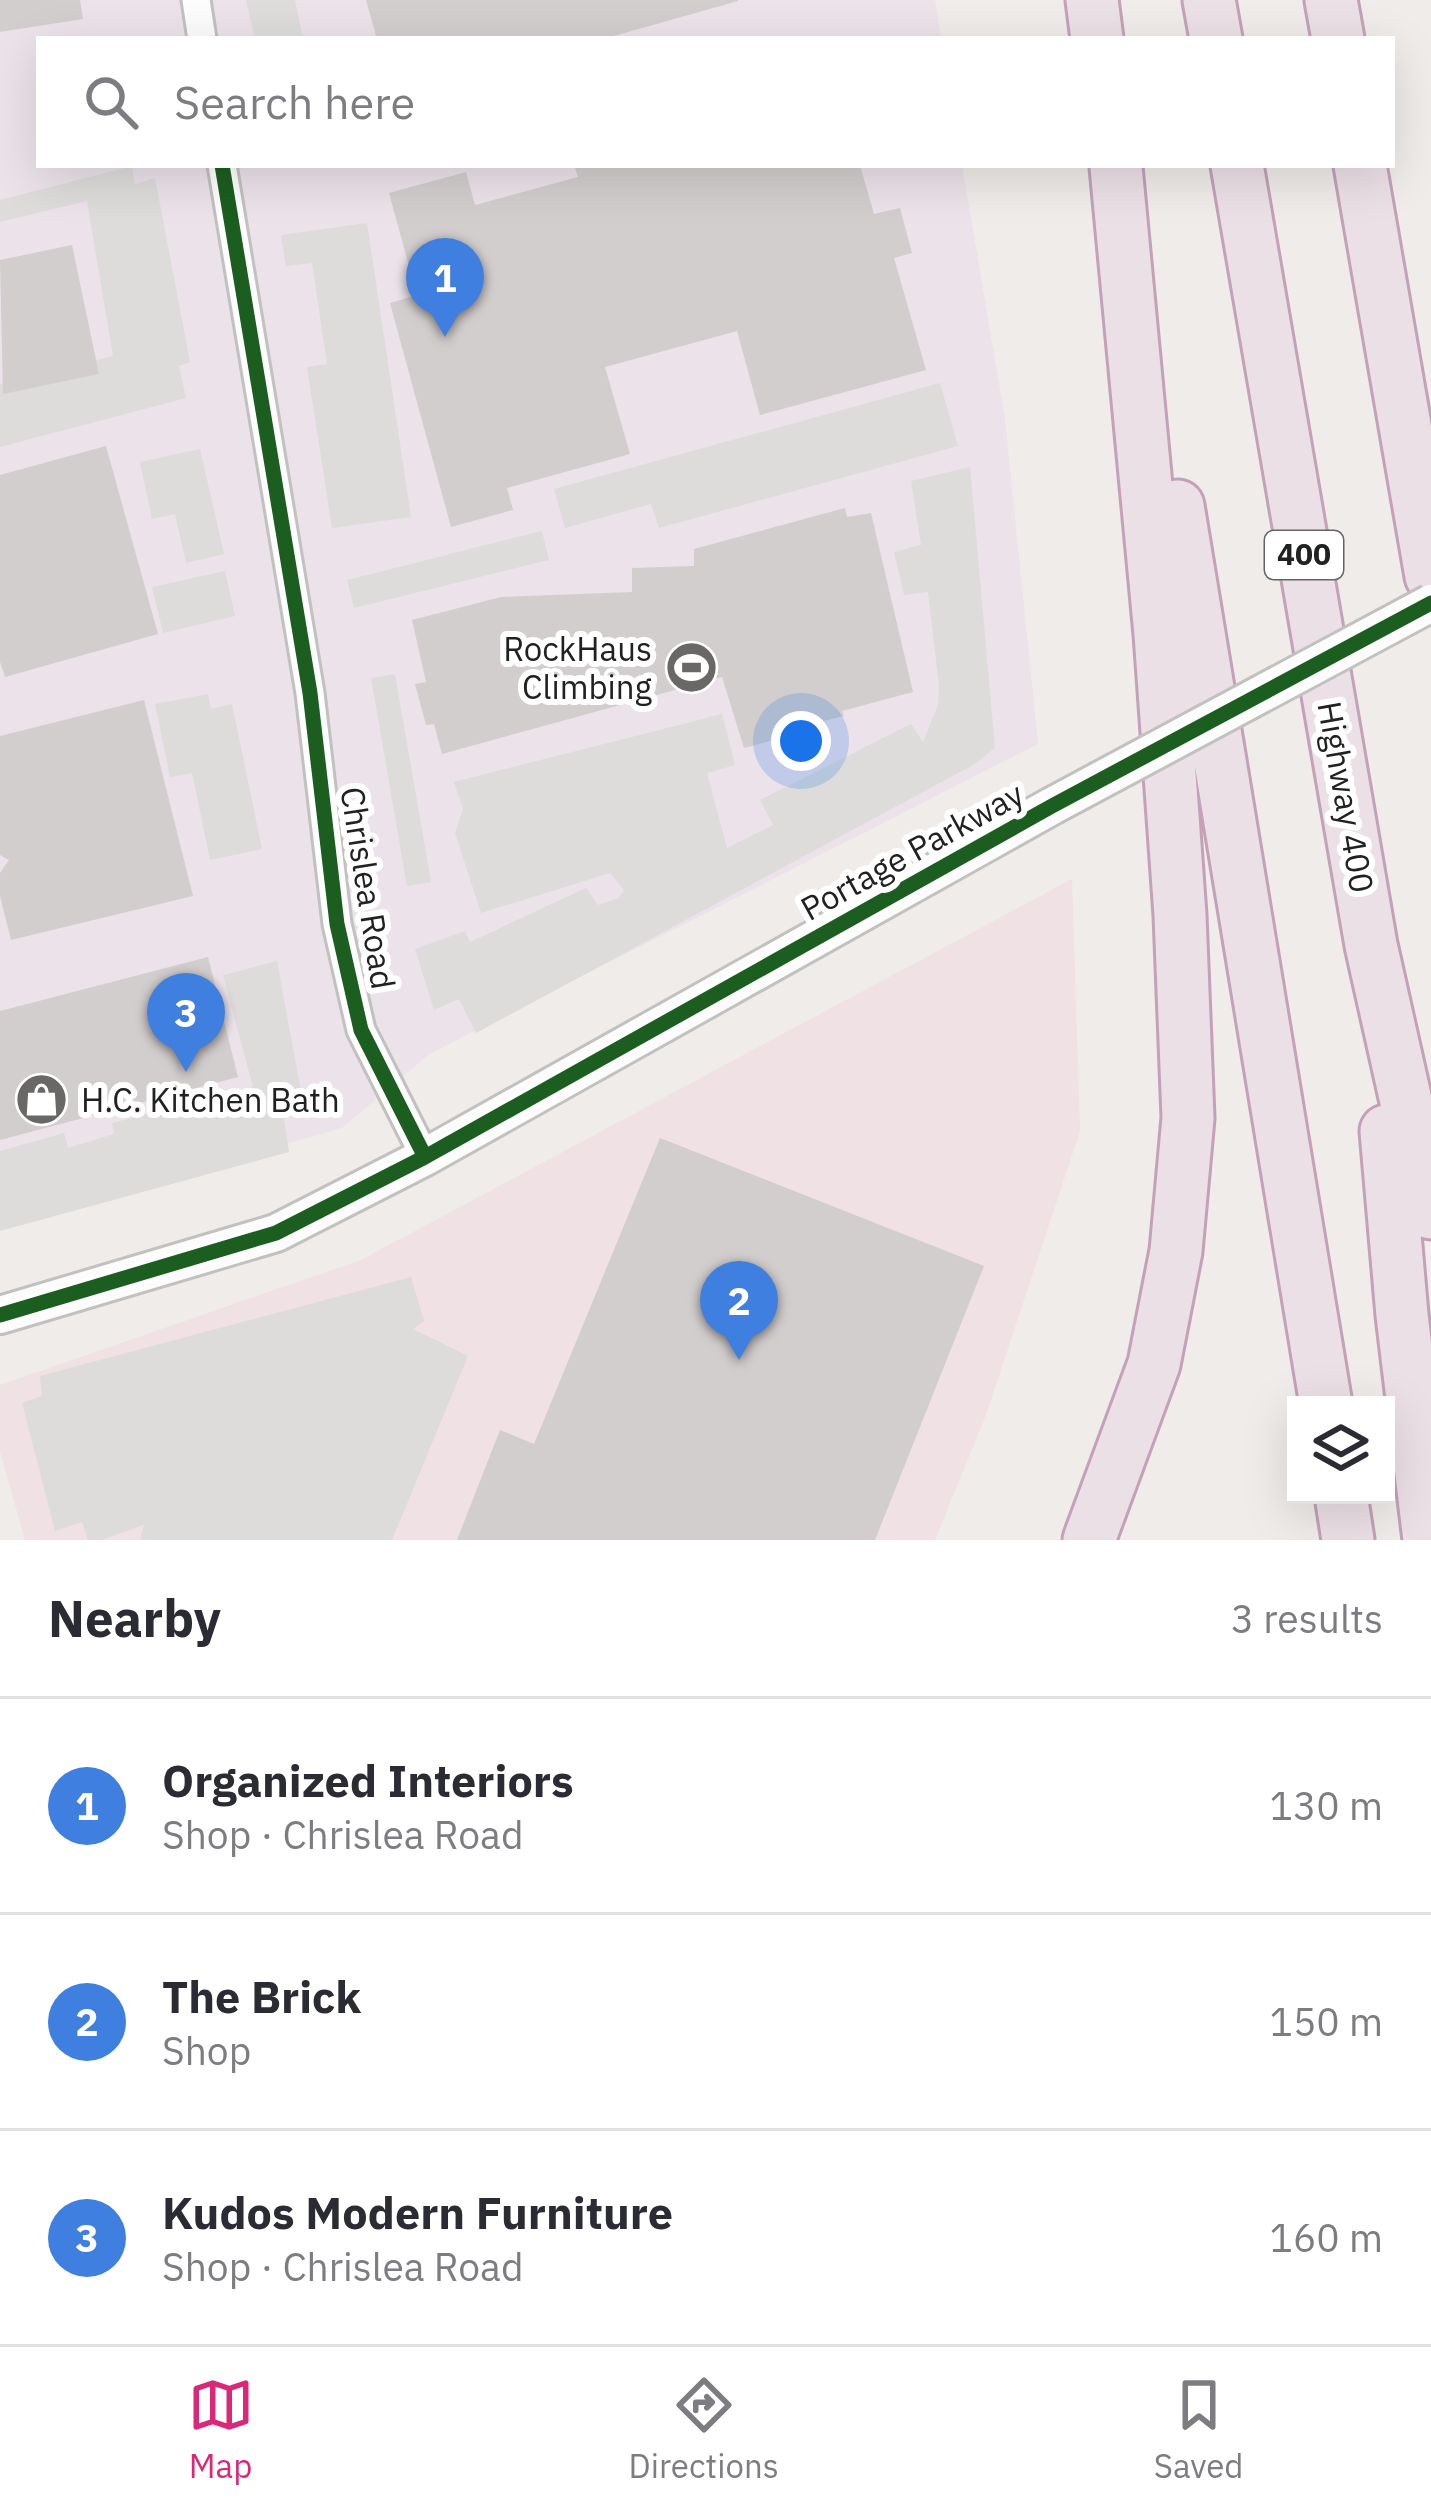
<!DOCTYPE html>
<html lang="en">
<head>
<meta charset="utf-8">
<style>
	:root { --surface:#fff; --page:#f7f7f7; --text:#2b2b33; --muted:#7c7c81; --line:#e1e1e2; --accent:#db2777 }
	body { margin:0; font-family:"IBM Plex Sans",sans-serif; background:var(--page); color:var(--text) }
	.controls { position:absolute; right:36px; bottom:36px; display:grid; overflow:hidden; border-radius:0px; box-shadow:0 12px 48px #0002 }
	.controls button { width:108px; height:108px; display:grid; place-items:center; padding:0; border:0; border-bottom:3px solid var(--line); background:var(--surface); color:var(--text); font:60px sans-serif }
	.you { position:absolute; left:801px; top:741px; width:42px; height:42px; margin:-30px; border:9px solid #fff; border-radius:50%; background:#1a73e8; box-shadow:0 0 0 18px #1a73e833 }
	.badge { display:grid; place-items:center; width:78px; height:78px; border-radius:50%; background:var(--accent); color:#fff; font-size:39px; font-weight:700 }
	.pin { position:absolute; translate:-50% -99px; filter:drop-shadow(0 3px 6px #0008) }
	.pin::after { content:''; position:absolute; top:63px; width:42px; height:36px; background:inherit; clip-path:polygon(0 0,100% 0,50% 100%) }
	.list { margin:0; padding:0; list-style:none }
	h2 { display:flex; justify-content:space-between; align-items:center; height:156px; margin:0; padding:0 48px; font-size:51px }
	h2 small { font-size:39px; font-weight:400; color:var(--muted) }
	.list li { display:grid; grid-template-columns:78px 1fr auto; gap:36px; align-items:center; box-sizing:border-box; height:216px; padding:0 48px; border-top:3px solid var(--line) }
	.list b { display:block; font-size:45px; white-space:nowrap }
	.list p { margin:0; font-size:39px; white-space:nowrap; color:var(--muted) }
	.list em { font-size:39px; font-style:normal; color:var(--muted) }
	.icon { flex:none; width:66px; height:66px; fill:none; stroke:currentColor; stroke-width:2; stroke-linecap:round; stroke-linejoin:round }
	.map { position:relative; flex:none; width:1431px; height:1540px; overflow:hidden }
	.search { position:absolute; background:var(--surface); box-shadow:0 12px 48px #0002; left:36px; right:36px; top:36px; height:132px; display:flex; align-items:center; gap:30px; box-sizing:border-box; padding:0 42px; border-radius:0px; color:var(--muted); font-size:45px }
	.sheet { height:804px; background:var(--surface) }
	nav { display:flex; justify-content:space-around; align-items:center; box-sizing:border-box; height:168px; border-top:3px solid var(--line); background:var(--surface); font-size:33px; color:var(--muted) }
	nav a { display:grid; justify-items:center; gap:6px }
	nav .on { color:var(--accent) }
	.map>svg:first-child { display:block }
	.commercial { fill:#f0e1e4 }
	.industrial { fill:#ebe2ea }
	.religious { fill:#dddcdb }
	.building { fill:#d2cecd }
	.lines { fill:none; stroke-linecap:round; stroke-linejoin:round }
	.minor-casing { stroke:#c2c1c0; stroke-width:33 }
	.tertiary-casing { stroke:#c2c1c0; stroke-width:42 }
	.motorway-casing { stroke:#c4a1b8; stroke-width:57 }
	.minor { stroke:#fdfcfc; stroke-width:27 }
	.tertiary { stroke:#fdfcfc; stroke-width:36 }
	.motorway { stroke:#ebe0e6; stroke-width:51 }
	.tertiary-bridge-casing { stroke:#c2c1c0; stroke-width:42; stroke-linecap:butt }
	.tertiary-bridge { stroke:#fdfcfc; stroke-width:36 }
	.cycleway-casing { stroke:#fff; stroke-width:22 }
	.cycleway { stroke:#1b5e20; stroke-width:15 }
	.labels { text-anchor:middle; stroke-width:12; stroke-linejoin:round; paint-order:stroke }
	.shield { fill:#fff; stroke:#646464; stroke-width:3 }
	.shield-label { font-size:30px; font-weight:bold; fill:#212121 }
	.poi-label { font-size:33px; fill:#212121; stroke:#fff; text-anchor:end }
	.street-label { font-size:33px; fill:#212121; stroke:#fff }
</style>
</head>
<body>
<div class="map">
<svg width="1431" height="1540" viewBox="0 0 1431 1540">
	<rect width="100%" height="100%" fill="#efecea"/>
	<!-- commercial -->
	<path class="commercial" d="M1072,879L1080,1131L986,1415L935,1540H25L0,1452V1385L361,1260Z"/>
	<!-- industrial -->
	<path class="industrial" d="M0,0H935L941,39H39V165H962L1005,419L1038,744L429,1054L342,1128L0,1226Z"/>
	<!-- religious -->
	<path class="religious" d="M246,0H295L303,39H255Z
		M132,166L135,184L155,178L190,362L179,366L186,398L0,447V384L113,356L87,201L0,222V200Z
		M367,223L411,517L332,528L307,367L327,364L312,263L286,266L281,235Z
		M940,383L958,446L659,528L651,504L565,528L554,489Z
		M200,449L224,554L186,563L175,514L152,519L140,462Z
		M970,467L995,748L973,765L476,1033L459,999L434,1010L415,949L465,931L470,942L586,888L598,905L619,898L624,890L610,873L481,913L455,833L463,809L454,782L722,714L735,765L707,773L727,848L773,825L760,800L911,724L923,742L938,705L939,686L928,592L904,595L894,552L921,545L911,481Z
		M542,531L549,560L354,608L347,580Z
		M225,571L235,616L163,633L152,587Z
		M395,674L431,882L407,886L371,678Z
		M208,694L211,709L232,704L262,849L210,860L192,773L170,777L155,704Z
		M277,961L305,1113L284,1118L289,1152L0,1231V1151L64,1133L68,1148L114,1134L112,1123L253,1087L223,975Z
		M411,1277L424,1321L413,1329L468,1356L392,1540H140L144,1525L101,1540H88L82,1522L55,1531L22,1403L42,1396L40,1376Z"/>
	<!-- building -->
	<path class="building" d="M0,0H80L83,19L0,32Z
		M366,0H738V1L603,39H377Z
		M574,165H860L874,214L900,208L912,253L894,258L926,370L760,415L737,331L605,367L630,454L507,488L513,510L451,527L390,303L417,295L389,193L466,172L475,205L578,177Z
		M72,245L99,374L3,394L0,260Z
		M106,446L158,634L5,677L0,662V475Z
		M845,508L847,517L871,513L913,692L842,711L844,716L783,731L785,737L744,748L722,677L442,754L434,724L426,725L415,684L426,682L412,620L501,597L632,592V568L694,566V549Z
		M144,700L193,896L11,940L0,896V873L9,860L0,855V736Z
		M208,957L238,1077L0,1140V1011Z
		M660,1138L984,1266L875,1540H457L500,1430L534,1444Z"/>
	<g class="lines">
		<defs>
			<path id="minor" d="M196,0L202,39
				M222,165L310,693L337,924L361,1030L425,1157"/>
			<path id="tertiary" d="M0,1315L276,1233L425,1157L1052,806"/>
			<path id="motorway" d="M1092,0L1097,39
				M1209,0L1216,39
				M1331,0L1338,39
				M1237,165L1371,945L1431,1213
				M1360,165L1431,576
				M1178,506L1326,1405
				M1386,1131L1402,1315L1429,1540
				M1341,1495L1348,1540
				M1089,1540L1154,1364L1176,1251L1188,1118L1180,915L1160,634L1116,167"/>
		</defs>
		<!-- minor casing -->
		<use href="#minor" class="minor-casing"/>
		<!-- tertiary casing -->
		<use href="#tertiary" class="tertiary-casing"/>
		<!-- motorway casing -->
		<use href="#motorway" class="motorway-casing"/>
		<!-- minor -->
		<use href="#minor" class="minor"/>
		<!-- tertiary -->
		<use href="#tertiary" class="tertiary"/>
		<!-- motorway -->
		<use href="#motorway" class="motorway"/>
		<defs>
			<path id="tertiary-bridge" d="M1052,806L1431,603"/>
		</defs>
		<!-- tertiary-bridge casing -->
		<use href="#tertiary-bridge" class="tertiary-bridge-casing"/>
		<!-- tertiary-bridge -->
		<use href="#tertiary-bridge" class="tertiary-bridge"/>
		<defs>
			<path id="cycleway" d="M222,165L310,693L337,924L361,1030L425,1157
				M0,1315L276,1233L425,1157L1052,806L1431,603"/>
		</defs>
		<!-- cycleway casing -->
		<use href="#cycleway" class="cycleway-casing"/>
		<!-- cycleway -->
		<use href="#cycleway" class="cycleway"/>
	</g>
	<!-- icons -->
	<defs>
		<symbol id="stadium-disc" viewBox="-11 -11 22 22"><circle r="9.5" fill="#696867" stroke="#fff"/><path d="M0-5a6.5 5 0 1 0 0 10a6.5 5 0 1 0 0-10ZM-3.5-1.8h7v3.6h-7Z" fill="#fff"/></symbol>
		<symbol id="shop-disc" viewBox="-11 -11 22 22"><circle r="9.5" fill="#696867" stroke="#fff"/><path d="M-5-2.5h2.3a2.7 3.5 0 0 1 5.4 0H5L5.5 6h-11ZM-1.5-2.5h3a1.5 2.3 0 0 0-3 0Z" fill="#fff"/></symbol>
	</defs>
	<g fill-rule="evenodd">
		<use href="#stadium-disc" x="662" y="638" width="59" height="59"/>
		<use href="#shop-disc" x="12" y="1070" width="59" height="59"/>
	</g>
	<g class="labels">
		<!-- shield labels -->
		<rect class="shield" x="1265" y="531" width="78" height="48" rx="9"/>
		<g class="shield-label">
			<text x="1304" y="565">400</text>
		</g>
		<!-- poi labels -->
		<g class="poi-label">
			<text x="652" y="661">RockHaus<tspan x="652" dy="38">Climbing</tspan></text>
			<text x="81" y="1112" text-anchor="start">H.C. Kitchen Bath</text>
		</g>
		<!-- street labels -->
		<g class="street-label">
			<text transform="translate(1346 797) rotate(80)" y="12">Highway 400</text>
			<text transform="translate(912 851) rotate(-29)" y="12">Portage Parkway</text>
			<text transform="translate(368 888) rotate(81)" y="12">Chrislea Road</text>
		</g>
	</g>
</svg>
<div class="controls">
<button><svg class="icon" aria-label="layers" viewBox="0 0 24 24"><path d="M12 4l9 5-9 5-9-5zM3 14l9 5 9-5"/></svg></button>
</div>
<div class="you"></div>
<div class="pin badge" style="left:445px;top:337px;background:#3f7fe0">1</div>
<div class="pin badge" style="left:739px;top:1360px;background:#3f7fe0">2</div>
<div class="pin badge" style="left:186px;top:1072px;background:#3f7fe0">3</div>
<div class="search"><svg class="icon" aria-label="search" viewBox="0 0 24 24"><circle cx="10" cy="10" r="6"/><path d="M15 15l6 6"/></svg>Search here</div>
</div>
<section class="sheet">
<h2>Nearby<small>3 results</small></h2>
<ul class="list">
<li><span class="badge" style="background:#3f7fe0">1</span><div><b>Organized Interiors</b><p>Shop · Chrislea Road</p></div><em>130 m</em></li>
<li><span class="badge" style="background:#3f7fe0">2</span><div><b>The Brick</b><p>Shop</p></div><em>150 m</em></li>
<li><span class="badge" style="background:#3f7fe0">3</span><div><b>Kudos Modern Furniture</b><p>Shop · Chrislea Road</p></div><em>160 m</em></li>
</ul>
</section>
<nav>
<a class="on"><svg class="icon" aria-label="map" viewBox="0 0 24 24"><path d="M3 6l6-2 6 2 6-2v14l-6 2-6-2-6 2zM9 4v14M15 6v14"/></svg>Map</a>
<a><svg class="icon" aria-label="directions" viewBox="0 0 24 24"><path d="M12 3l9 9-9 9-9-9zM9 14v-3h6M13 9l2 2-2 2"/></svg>Directions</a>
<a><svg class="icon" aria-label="saved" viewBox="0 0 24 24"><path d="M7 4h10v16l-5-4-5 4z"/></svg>Saved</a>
</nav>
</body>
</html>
